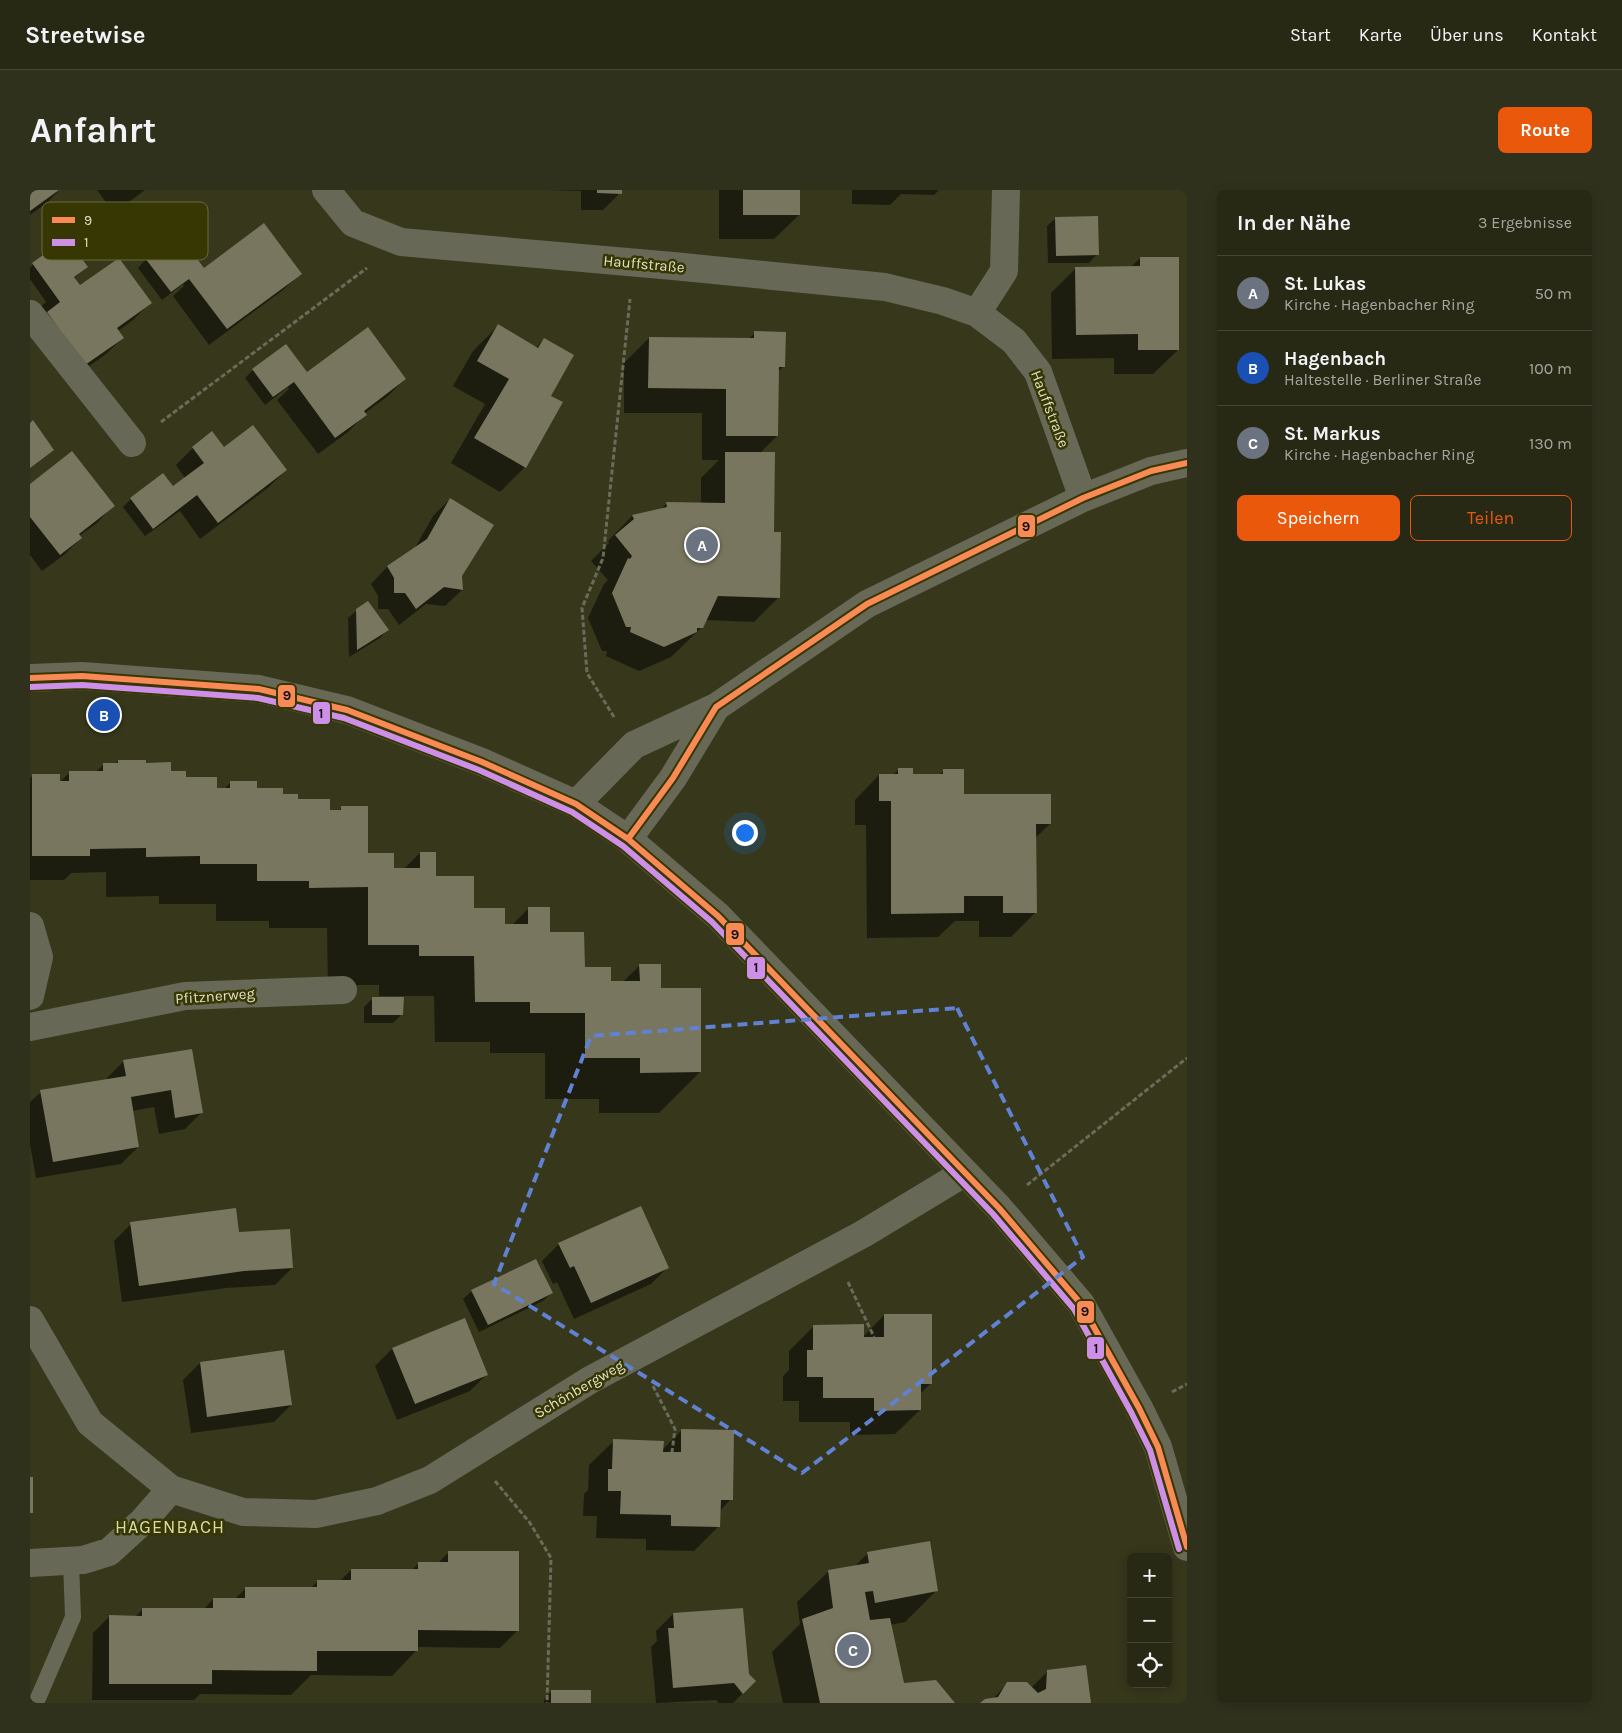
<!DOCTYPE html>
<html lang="de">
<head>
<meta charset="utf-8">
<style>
	:root { --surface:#282914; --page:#30311d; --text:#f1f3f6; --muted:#a5a6a0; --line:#444534; --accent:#ea580c }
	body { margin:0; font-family:Karla,sans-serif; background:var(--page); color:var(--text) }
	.controls { position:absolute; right:15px; bottom:15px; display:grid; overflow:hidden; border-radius:8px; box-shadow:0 2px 12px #0003 }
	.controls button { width:45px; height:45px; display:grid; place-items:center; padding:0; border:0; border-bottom:1px solid var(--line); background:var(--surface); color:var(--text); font:25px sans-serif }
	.you { position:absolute; left:714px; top:642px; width:18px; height:18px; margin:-12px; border:4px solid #fff; border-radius:50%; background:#1a73e8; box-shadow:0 0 0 8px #1a73e833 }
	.badge { display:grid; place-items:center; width:32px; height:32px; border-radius:50%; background:var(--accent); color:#fff; font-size:16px; font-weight:700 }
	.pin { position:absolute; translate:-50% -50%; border:2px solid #fff; box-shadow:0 1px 5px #0006 }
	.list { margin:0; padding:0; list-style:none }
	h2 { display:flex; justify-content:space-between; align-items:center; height:65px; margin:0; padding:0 20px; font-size:21px }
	h2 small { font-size:16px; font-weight:400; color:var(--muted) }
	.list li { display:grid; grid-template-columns:32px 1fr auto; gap:15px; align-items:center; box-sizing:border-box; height:75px; padding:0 20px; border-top:1px solid var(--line) }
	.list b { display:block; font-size:19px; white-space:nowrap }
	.list p { margin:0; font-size:16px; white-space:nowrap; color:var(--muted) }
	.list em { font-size:16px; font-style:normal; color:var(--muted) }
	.actions { display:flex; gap:10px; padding:15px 20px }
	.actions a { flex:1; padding:11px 0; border:1px solid var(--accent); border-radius:8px; text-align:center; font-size:18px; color:var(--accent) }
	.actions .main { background:var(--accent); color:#fff }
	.icon { flex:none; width:28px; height:28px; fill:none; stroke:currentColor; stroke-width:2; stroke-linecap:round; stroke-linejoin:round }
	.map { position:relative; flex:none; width:1157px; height:1513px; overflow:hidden; border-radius:8px }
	header { display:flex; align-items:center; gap:30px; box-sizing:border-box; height:70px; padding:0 25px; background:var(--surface); border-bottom:1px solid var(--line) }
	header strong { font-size:24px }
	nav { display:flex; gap:28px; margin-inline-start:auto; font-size:18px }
	.intro { display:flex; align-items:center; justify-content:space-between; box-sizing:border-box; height:120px; padding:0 30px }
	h1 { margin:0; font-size:35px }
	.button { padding:12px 22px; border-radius:8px; background:var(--accent); color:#fff; font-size:18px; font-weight:700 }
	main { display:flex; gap:30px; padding:0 30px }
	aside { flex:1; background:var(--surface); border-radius:8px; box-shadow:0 2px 12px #0003 }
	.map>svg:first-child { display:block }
	.shadow { fill:#0007 }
	.building { fill:#797660 }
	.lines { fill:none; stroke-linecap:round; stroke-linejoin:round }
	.path { stroke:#6b6b5a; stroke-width:3; stroke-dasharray:5 2.5; stroke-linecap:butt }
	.service { stroke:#686856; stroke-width:16 }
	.minor { stroke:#686856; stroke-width:28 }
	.bus-1-casing { stroke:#373703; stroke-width:10 }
	.bus-2-casing { stroke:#373703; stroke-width:10 }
	.bus-1 { stroke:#f98a56; stroke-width:6 }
	.bus-2 { stroke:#ce8fe9; stroke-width:6 }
	.marked { fill:none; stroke:#6181d2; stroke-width:4; stroke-dasharray:10 6; stroke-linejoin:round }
	.labels { text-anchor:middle; stroke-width:5; stroke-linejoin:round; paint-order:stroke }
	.street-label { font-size:15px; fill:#dfe0c7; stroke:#373703 }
	.quarter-label { font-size:18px; letter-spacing:1px; fill:#d9dba7; stroke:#373703 }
	.key { fill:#373703; stroke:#696a3e; stroke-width:1 }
	.key-label { font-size:14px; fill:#dfe0c7 }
	.line-badge { stroke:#373703; stroke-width:2 }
	.pale-badge-label { font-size:14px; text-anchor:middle; font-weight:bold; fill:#111 }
</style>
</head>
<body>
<header>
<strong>Streetwise</strong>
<nav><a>Start</a><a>Karte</a><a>Über uns</a><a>Kontakt</a></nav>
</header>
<div class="intro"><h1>Anfahrt</h1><a class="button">Route</a></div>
<main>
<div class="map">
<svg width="1157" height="1513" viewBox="0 0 1157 1513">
	<rect width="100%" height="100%" fill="#36371b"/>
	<!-- shadow -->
	<path class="shadow" d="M0,0H29L18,12L0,25Z
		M67,0H115L84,23Z
		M514,0H591L590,3L573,20H551V1Z
		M689,0H769V25L744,49H689Z
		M822,0H909L904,5L871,4L860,15L822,14Z
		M1026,28L1067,64L1059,73H1018L1017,36Z
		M148,46L173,80L270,84L253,100L179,155L143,106L154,96L153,94L132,110L108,78L116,69Z
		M1110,68L1148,160L1123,184H1084V168L1022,169L1021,103L1046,78L1101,77Z
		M3,74L56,77L44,88L50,97L120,113L103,130L88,141L93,148L76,164L38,191L7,120L16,112L0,89V78Z
		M468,136L506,158L514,149L519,207L495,277L470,302L421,273L455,214L423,196L443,161Z
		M725,143L754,176L747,183V246L729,264L743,343L749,407L724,432L675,430L672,437L641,467L609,481L576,466L577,461H572L558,428L574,394L578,390L561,371L579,353L578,351L602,326L631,319L637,313L671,314V288L689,270H672V223H594V173L619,148L718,149Z
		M223,180L276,184L375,189L358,206L335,223V225L318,242L288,264L247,210L259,199L258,197L235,215L215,188Z
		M163,258L194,259L256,280L239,297L170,349L150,321L115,346L93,317L101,309L142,298L155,288L146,275Z
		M0,295L83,316L67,333L49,346L51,348L34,365L12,381L0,365Z
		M420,309L432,400L415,416L396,414L369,435L358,419H348V406L341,394L357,377L385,358L403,326Z
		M327,420L358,439L350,448L319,467L318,428Z
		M88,571L115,574L186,599H194L201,592L251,606L299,622H308L312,617L336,664L363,679H374L390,663L405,687L443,720L474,736H481L499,718L518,743L554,778L580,793H592L610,775L629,799L670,882L629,923H569V909H515V863H460V852H405L404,806H349V795H298L297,738H239V731H186V714H129V706L76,707V682L41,683L34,690H0V588L3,585L29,593L40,582H66L74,574H85Z
		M869,579L882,585H909L914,581L932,606L1020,634L1005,648V723L981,747H949V731H925L908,747L837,748L836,635H825V610L849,585H863Z
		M342,809L372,824L363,833H334V817Z
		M161,860L172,922L155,939L129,944L124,917L102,921L108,957L91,974L6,988L0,954V912L11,902L77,890V888L94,871Z
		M101,1034L208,1043L262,1078L245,1095L196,1098L92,1112L84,1051Z
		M529,1054L638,1077L621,1094L544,1129L527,1092L523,1094L512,1071Z
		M442,1101L521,1103L513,1111L449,1142L433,1109Z
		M854,1125L901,1193L890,1204V1220L865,1244L820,1245V1232H769V1211H753V1186L759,1180V1161L784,1136L833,1147Z
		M362,1159L457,1184L440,1201L367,1230L345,1176Z
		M170,1173L261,1215L244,1232L161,1243L153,1190Z
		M652,1240L701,1309L689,1322V1336L664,1361L616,1360V1349L566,1348L567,1326H553L554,1304L558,1300L559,1275L584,1251L632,1260Z
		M419,1362L487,1441L470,1458L386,1457V1461L362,1486L281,1485L261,1505L170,1504L164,1510H62L63,1443L80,1426L105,1427L113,1419H174L183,1409H205L215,1399H280L288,1391H310L321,1380H382L389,1373H408Z
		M838,1363L907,1400L875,1432L860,1435L873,1494L923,1513H753L742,1462L770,1434L767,1412L799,1381L824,1377Z
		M643,1424L725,1491L703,1513H689L686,1510L626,1513L621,1457L627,1451L626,1441Z
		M1018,1481L1059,1513H952L962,1510L978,1493L1001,1498Z
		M522,1501L559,1513H514V1509Z"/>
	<!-- building -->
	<path class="building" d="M0,0H29L0,21Z
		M567,0H592V4L567,3Z
		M713,0H770V25H713Z
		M1068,26L1069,65L1026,66L1025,27Z
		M234,33L272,84L197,139L159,89L141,102L115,68L148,44L174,78Z
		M37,48L58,77L44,87L50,95L89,68L122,113L87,138L94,148L55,175L17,122L30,112L2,73Z
		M1110,67H1149V160H1108V144L1046,145L1045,77L1110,76Z
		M468,134L508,158L514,148L544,165L521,206L533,212L496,278L444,248L479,189L447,171Z
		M338,137L376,189L334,221L337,225L305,248L264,192L243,207L222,179L256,154L277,182Z
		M724,141L756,142L755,177H749L748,246H696V199L618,198L619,147L724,148Z
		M3,230L24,260L0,278V233Z
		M223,235L257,280L188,333L167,305L123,339L100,308L133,283L143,296L174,273L162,257L182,241L194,257Z
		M42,261L85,316L49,344L52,348L30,365L0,327V294Z
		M695,262H745L744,342H751L750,408L688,406L673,438H667V442L634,457L600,442L601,437H596L582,403L598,368L600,369L602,366L585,345L604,329L602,325L637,317L636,312L695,313Z
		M420,308L464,335L432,386L433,400L414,397L386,419L375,403H364V388L357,376L397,349Z
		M338,411L359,440L327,460L326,419Z
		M88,570H116V573L141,572V581H156V587H187V598H200V591H227V598H253V604H268V609H300V620H311V616H338V663H364V678H390V662H406V686H444V718H475V734H498V717H520V742H554L555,777H581V791H610L609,774H631V798H671V882L610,883V868H555V823H500V812H445L444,766H389V755H338V697L279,698V691H227V674H170V666L116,667V658L60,659V666H2V584H30V591H39V581H73V573H88Z
		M868,578H883V584H913V579H934V604H1021V634H1006L1007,723H973V706H934V723L861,724V611H849V584H868Z
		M342,807H374L373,825H342Z
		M162,859L173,923L145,928L141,900L101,907L109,957L23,972L10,900L96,886L93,870Z
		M611,1016L639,1078L561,1113L544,1076L540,1078L528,1053Z
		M206,1018L209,1042L260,1039L263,1078L214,1081L109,1096L100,1032Z
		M506,1069L523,1103L458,1135L441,1100Z
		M854,1124H902V1194H891V1220L844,1221V1208H793V1187H777V1160H783V1135L834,1134V1147H854Z
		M435,1128L458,1185L385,1214L362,1158Z
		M254,1160L262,1215L177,1227L170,1172Z
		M651,1239L704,1240L703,1310H691L690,1337L641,1336V1325L590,1324L591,1301H578V1279H582L583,1249L634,1251L633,1262H651Z
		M0,1287H3V1323H0Z
		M900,1351L908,1401L845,1413L843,1401L835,1402L840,1430L860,1428L874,1493L906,1490L925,1513H790L772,1429L803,1418L798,1380L839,1373L837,1362Z
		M418,1361H489V1441L388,1440V1461H287V1481L182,1480V1494H79V1425L112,1426V1418H183V1408H215V1397H287V1390H321V1379H388V1372H418Z
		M713,1418L719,1484L726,1491L713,1504L704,1493L643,1498L638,1438H644L643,1423Z
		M1056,1475L1061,1513H950L955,1509L968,1507L977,1492H997L1008,1503L1016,1499L1017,1480Z
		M521,1500H561V1513H521Z"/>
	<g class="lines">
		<!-- path -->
		<path class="path" d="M131,232L337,78
			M584,527L557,483L552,418L573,368L600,109
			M997,995L1157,868
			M818,1092L844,1147
			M623,1196L645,1239L642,1262
			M1142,1202L1157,1194
			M465,1291L500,1333L521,1368L517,1513"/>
		<!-- service -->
		<path class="service" d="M6,1513L43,1427L41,1371"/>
		<!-- minor -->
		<path class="minor" d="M296,0L323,33L371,52L643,76L855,97L913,111L947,123L984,151L1008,182L1053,308
			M947,123L974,81L976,0
			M0,124L102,253
			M0,488L52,486L229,499L317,520L452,572L546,614L598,649L688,726L969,1018L1051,1114L1109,1218L1128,1257L1157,1357
			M546,614L604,555L686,517L837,414L1053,308L1121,281L1157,273
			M598,649L643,588L686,517
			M0,736L9,767L0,806
			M0,837L155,806L313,800
			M0,1130L60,1233L141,1299L213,1322L286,1324L347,1311L400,1290L560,1190L833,1044L934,983
			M0,1373L53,1370L79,1362L113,1331L141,1299"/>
		<defs>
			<path id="bus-1" d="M0,488L52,486L229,499L317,520L452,572L546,614L598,649L688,726L969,1018L1051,1114L1109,1218L1128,1257L1157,1357
				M598,649L643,588L686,517L837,414L1053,308L1121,281L1157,273"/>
			<path id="bus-2" d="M0,497L52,495L228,508L314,528L449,580L542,622L593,656L682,732L963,1024L1044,1119L1101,1222L1120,1260L1149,1359"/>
		</defs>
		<!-- bus-1 casing -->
		<use href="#bus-1" class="bus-1-casing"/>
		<!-- bus-2 casing -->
		<use href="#bus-2" class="bus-2-casing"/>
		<!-- bus-1 -->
		<use href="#bus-1" class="bus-1"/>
		<!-- bus-2 -->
		<use href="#bus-2" class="bus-2"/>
	</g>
	<!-- marked area -->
	<path class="marked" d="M927,818L1053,1067L772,1283L464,1094L561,846Z"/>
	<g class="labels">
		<!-- street labels -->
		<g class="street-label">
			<text transform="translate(614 74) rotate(5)" y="5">Hauffstraße</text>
			<text transform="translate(1020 219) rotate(69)" y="5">Hauffstraße</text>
			<text transform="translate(185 806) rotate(-4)" y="5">Pfitznerweg</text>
			<text transform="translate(549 1199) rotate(-30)" y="5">Schönbergweg</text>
		</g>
		<!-- quarter labels -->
		<g class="quarter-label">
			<text x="140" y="1343">HAGENBACH</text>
		</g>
	</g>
	<!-- legend -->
	<rect x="12" y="12" width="166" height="58" rx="8" class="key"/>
	<rect x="22" y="27" width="23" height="6" fill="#f98a56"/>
	<rect x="22" y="49" width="23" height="7" fill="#ce8fe9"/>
	<g class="key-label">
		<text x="54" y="35">9</text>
		<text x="54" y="57">1</text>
	</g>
	<g class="line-badge">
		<rect x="987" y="324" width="19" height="24" rx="5" fill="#f98a56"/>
		<rect x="247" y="494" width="19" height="24" rx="5" fill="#f98a56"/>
		<rect x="282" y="511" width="19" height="24" rx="5" fill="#ce8fe9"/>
		<rect x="695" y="732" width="20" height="24" rx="5" fill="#f98a56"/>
		<rect x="716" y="766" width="20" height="24" rx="5" fill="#ce8fe9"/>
		<rect x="1046" y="1110" width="19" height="24" rx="5" fill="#f98a56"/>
		<rect x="1056" y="1146" width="19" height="24" rx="5" fill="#ce8fe9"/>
	</g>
	<g class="pale-badge-label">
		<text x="996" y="341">9</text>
		<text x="257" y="510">9</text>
		<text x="291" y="528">1</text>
		<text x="705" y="749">9</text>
		<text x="726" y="782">1</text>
		<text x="1055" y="1126">9</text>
		<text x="1066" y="1163">1</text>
	</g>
</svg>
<div class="controls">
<button>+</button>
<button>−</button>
<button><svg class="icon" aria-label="locate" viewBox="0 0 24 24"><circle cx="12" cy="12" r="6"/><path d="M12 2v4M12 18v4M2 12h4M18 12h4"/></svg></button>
</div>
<div class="you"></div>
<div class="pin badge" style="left:672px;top:355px;background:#6b7280">A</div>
<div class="pin badge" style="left:74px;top:525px;background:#1a4fb4">B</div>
<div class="pin badge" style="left:823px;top:1460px;background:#6b7280">C</div>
</div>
<aside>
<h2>In der Nähe<small>3 Ergebnisse</small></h2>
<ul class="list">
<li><span class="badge" style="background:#6b7280">A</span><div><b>St. Lukas</b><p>Kirche · Hagenbacher Ring</p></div><em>50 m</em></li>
<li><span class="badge" style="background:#1a4fb4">B</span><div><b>Hagenbach</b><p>Haltestelle · Berliner Straße</p></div><em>100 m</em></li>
<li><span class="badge" style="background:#6b7280">C</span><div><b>St. Markus</b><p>Kirche · Hagenbacher Ring</p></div><em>130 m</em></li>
</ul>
<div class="actions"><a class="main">Speichern</a><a>Teilen</a></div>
</aside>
</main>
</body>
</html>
